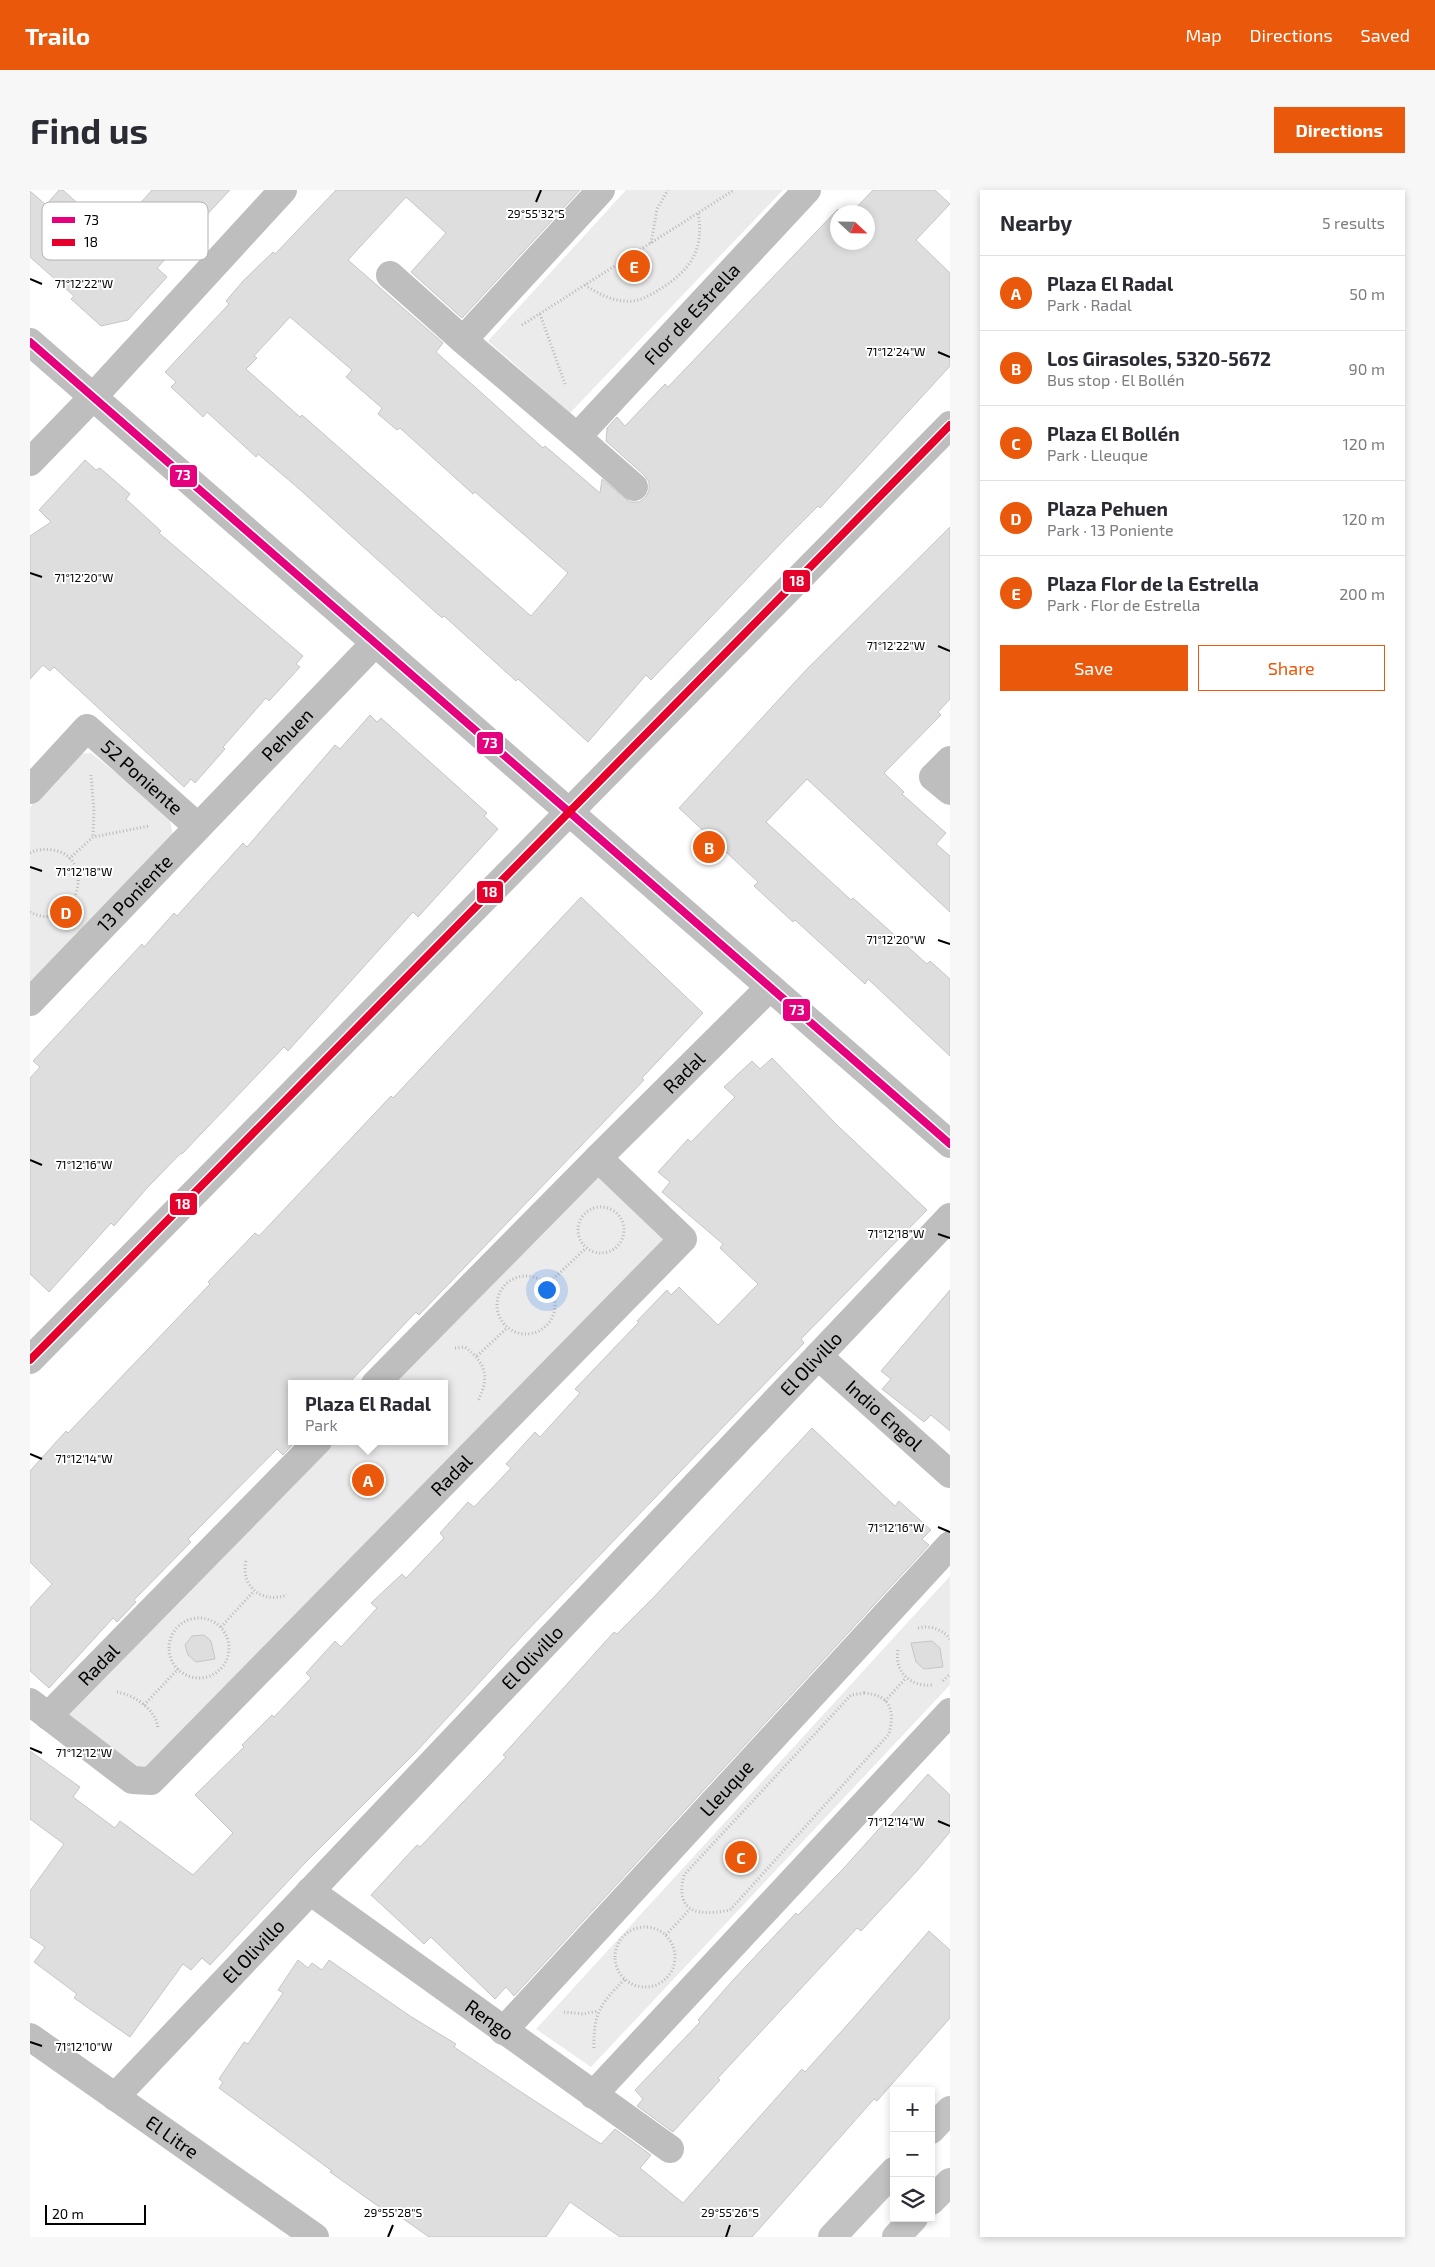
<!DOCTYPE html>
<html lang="en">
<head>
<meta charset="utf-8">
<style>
	:root { --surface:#fff; --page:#f7f7f7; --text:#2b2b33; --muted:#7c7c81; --line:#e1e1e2; --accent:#ea580c }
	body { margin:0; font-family:"Exo 2",sans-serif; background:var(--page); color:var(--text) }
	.controls { position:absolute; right:15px; bottom:15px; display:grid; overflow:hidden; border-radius:0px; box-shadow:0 2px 8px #0003 }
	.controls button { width:45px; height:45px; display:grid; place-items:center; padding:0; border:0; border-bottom:1px solid var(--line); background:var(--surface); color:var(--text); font:25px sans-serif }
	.compass { position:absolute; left:800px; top:15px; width:45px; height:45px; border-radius:50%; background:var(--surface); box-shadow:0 2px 8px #0003; rotate:112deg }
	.scale { position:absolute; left:15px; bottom:12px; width:101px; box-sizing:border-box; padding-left:5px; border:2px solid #000; border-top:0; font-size:14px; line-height:18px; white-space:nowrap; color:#000; -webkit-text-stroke:4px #fff; paint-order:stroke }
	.you { position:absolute; left:516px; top:1099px; width:18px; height:18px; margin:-12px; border:4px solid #fff; border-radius:50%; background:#1a73e8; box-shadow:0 0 0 8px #1a73e833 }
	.badge { display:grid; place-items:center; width:32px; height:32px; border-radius:50%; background:var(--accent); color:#fff; font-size:16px; font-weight:700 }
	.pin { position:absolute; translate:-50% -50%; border:2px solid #fff; box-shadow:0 1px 5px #0006 }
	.popup { position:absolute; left:258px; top:1190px; width:160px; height:65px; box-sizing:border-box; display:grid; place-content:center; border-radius:0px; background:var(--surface); filter:drop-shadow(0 1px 4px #0005); font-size:16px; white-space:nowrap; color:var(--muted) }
	.popup b { font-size:19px; color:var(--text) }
	.popup::after { content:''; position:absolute; left:50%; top:100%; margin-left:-10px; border:10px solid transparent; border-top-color:var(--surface) }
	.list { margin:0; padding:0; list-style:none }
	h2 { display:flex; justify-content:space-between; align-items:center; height:65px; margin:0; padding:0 20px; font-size:21px }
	h2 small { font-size:16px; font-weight:400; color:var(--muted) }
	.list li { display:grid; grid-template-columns:32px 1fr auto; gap:15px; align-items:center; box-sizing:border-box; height:75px; padding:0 20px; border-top:1px solid var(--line) }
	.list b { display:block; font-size:19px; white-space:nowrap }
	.list p { margin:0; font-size:16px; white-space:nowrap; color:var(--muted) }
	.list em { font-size:16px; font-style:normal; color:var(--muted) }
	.actions { display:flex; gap:10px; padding:15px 20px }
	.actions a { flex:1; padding:11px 0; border:1px solid var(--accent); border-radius:0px; text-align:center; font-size:18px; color:var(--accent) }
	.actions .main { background:var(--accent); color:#fff }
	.icon { flex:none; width:28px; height:28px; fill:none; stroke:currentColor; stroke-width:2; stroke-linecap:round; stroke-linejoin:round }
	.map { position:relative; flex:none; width:920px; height:2047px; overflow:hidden; border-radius:0px }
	header { display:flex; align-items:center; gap:30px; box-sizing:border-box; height:70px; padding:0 25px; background:var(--accent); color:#fff }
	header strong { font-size:24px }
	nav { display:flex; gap:28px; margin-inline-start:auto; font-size:18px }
	.intro { display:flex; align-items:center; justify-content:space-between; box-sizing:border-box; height:120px; padding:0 30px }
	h1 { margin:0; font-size:35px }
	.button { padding:12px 22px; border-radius:0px; background:var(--accent); color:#fff; font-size:18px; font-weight:700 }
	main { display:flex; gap:30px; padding:0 30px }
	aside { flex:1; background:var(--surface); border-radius:0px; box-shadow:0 2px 8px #0003 }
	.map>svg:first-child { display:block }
	.green { fill:#ebebeb }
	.building { fill:#dedede; stroke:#c6c6c6; fill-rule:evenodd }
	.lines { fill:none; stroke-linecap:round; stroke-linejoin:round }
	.path { stroke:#b9b9b9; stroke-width:3; stroke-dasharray:1 2.5; stroke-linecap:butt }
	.street { stroke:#bebebe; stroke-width:28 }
	.secondary { stroke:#c2c2c2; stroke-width:28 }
	.bus-1-casing { stroke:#fff; stroke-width:11 }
	.bus-2-casing { stroke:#fff; stroke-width:11 }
	.bus-1 { stroke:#e5007d; stroke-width:8 }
	.bus-2 { stroke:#e4002b; stroke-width:8 }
	.ticks { fill:none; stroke:#000; stroke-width:2 }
	.labels { text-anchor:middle; stroke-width:4; stroke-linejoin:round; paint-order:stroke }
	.street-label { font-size:19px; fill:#000; stroke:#fff }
	.key { fill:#fff; stroke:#b2b2b2; stroke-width:1 }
	.key-label { font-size:14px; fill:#000 }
	.ticks-label { font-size:12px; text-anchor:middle; fill:#000; stroke:#fff; stroke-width:4; stroke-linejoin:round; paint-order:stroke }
	.line-badge { stroke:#fff; stroke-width:2 }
	.badge-label { font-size:14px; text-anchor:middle; font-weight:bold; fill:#fff }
</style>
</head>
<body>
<header>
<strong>Trailo</strong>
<nav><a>Map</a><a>Directions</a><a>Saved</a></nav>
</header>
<div class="intro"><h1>Find us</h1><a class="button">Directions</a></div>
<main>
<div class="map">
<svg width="920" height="2047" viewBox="0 0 920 2047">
	<rect width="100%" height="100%" fill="#fff"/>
	<!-- green -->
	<path class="green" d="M596,0H753L540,223L458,151Z
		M61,563L139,625L143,646L0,799V617L49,564Z
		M567,987L642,1055L114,1584L36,1525L306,1251H414V1194H363Z
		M920,1386V1495L561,1877L506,1839Z"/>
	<!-- building -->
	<path class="building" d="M29,0H33L66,30L69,27L85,41L122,0H200L127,78L137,87L98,130L71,136L41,109L44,106L0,67V1L16,15Z
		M306,0H550L432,128L381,82L416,43L376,7L318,70L413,153L406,162L513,258L515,256L570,303L572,289L600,312H609L615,308L619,301V292L614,285L576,251L577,238L587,227L595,236L635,194L638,197L808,19V52H838V22H822L843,0H905L920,14L886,50L920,83V176L790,318L788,316L755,349L621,490L616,485L558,552L488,489L486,491L414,426L412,428L267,297L228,264L226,267L177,222L173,227L141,197L146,192L135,182L199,114L196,111L213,91L243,62L245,64ZM260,127L322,180L316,187L352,218L348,224L367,240L370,238L443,304L445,302L538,383L501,426L272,225L270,227L216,179L227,168L224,166Z
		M55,270L66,280L70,278L100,304L96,309L131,341L129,343L273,466L266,474L270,477L239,511L236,508L193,557L195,559L165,593L161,589L154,597L24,477L20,481L13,475L0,489V346L21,332L9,320Z
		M920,337V509L908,522L911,525L854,583L874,602L872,604L916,643L906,654L920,666V722L777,589L736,632L821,710L823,708L897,774L900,771L920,789V866L838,789L835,794L765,730L763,732L724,696L728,692L649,618L776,480Z
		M340,525L347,532L351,528L457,623L454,626L468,639L388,727L383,722L258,861L254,857L152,964L151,963L117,998L84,1036L81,1033L19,1102L0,1084V888L10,877L3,871L112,754L114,757L144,723L147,726L213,653L217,657L305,555L310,559Z
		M551,707L673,823L612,888L614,890L389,1125L386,1122L318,1194H262V1255L253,1265L247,1259L158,1349L161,1352L104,1410L106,1412L87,1432L83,1428L19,1498L0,1481V1418L22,1394L0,1372V1281L36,1241L38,1243L180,1094L178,1092L225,1043L229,1046L361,906L363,908L392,877Z
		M742,868L807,935L897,1020L771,1149L774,1153L493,1445L386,1562L276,1672L180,1775L172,1768L161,1780L153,1774L100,1847L44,1808L47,1804L4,1772L15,1757L0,1747V1701L34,1654L0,1629V1561L50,1597L43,1607L85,1638L90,1631L163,1685L203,1643L165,1605L214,1557L212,1555L242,1525L244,1527L281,1488L276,1483L305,1451L311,1457L347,1418L341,1413L372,1384L376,1388L414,1348L410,1343L438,1312L444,1317L481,1278L476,1274L505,1242L510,1247L550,1203L545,1199L609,1132L607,1131L637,1100L641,1105L649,1097L688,1135L728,1094L690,1058L693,1054L632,1002L640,992L628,982L658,949L661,952L705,907L694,897L722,871L730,879Z
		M920,1100V1241L901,1225L894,1232L852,1199L861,1189L851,1181Z
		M782,1238L865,1316L869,1311L901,1340L892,1349L899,1355L484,1806L476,1797L465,1809L401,1747L394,1754L341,1705L387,1655L390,1657L476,1567L473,1565L584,1442L587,1444L623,1408Z
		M174,1445L181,1451L185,1469L166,1472L158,1465L155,1455L162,1446Z
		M902,1451L910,1458L913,1477L894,1479L886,1472L881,1453Z
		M898,1584L920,1605V1642L886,1682L831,1741L827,1738L688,1888L690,1890L643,1942L607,1916L613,1909L605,1900L670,1832L668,1830L703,1790L766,1723L768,1725L813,1679Z
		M899,1741L920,1760V1828L847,1911L844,1909L722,2047H590L540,2012L516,2047H399L358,2018L355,2021L300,1982L302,1981L189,1898L193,1892L189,1889L214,1852L218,1854L253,1803L248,1800L268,1770L278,1778L282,1773L292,1780L299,1770L380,1826L426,1854L424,1857L488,1900L571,1954L585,1939L621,1965L610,1978L653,2013L772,1879L775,1882L827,1824Z"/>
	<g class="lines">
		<!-- path -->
		<path class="path" d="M621,53L627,19L638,0
			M555,95C567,103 580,110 594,111C606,113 620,106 630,99C660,81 675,59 668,23
			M510,124L535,194
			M492,135L704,0
			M61,585L64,621L63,647
			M0,663C7,659 15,659 23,660C70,668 45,746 0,722
			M39,669L63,647L119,636
			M548 1040a23 23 0 1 1 46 0a23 23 0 1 1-46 0Z
			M467 1115a29 29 0 1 1 58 0a29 29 0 1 1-58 0Z
			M518,1094L556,1058
			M425,1158L435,1157C456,1173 460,1187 448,1211
			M447,1166L477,1138
			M216,1371C210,1397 233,1414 257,1405
			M139 1458a30 30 0 1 1 60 0a30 30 0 1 1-60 0Z
			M191,1437L224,1401
			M888,1438C900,1435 912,1439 920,1449
			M868,1460C864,1482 881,1497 902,1495
			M913,1491L920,1484
			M87,1502C104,1505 126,1519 128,1538
			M834,1503C861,1505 865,1521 859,1544L700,1720C670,1726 644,1724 654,1685L821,1505Z
			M855,1511L876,1488
			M114,1515L148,1479
			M585 1767a30 30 0 1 1 60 0a30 30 0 1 1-60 0Z
			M636,1745L660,1719
			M534,1822L553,1824L568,1821
			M564,1858C563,1823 571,1813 595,1789"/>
		<!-- street -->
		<g class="street">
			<path id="s1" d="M571,0L433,150L547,247L777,0"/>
			<path d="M360,85L433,150"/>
			<path d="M0,152L920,954"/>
			<path d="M547,247L604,297"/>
			<path d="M0,272L63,207L253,0"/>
			<path d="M920,570L903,587L920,601"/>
			<path id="s2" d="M0,600L57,538L167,636"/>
			<path id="s3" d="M0,812L345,453"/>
			<path id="s4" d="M568,968L740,797"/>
			<path id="s5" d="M788,1166L920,1284"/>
			<path d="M0,1170L920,235"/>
			<path id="s6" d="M0,1512L102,1590L121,1591L653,1049L568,968L345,1194"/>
			<path id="s7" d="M18,1526L288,1251"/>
			<path id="s8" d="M280,1701L640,1959"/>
			<path id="s9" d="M473,1841L920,1355"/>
			<path id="s10" d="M0,1847L285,2047"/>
			<path d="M563,1905L920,1522"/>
			<path id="s11" d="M85,1907L920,1027"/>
		</g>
		<!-- secondary -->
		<path class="secondary" d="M901,1940L920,1920
			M901,2011L920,1992
			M802,2047L864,1981
			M866,2047L884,2028"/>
		<defs>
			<path id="bus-1" d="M0,152L920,954"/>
			<path id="bus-2" d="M0,1170L920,235"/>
		</defs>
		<!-- bus-1 casing -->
		<use href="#bus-1" class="bus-1-casing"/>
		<!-- bus-2 casing -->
		<use href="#bus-2" class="bus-2-casing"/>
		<!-- bus-1 -->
		<use href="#bus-1" class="bus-1"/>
		<!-- bus-2 -->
		<use href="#bus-2" class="bus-2"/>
	</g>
	<!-- ticks -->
	<path class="ticks" d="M506,12L511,0M0,89L12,94M908,162L920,167M0,383L12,387M908,456L920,461M0,677L12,681M908,750L920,754M0,970L12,975M908,1044L920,1048M0,1264L12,1269M908,1337L920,1342M0,1558L12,1563M908,1631L920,1636M0,1852L12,1856M358,2047L363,2035M696,2047L700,2035"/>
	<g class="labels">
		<!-- street labels -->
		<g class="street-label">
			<text dy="7" stroke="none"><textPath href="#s1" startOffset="522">Flor de Estrella</textPath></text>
			<text dy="7" stroke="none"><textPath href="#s3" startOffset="371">Pehuen</textPath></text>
			<text dy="7" stroke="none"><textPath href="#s2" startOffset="158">52 Poniente</textPath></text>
			<text dy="7" stroke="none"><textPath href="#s3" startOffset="151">13 Poniente</textPath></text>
			<text dy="7" stroke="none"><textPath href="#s4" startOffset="121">Radal</textPath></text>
			<text dy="7" stroke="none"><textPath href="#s11" startOffset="1011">El Olivillo</textPath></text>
			<text dy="7" stroke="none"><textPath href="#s5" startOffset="89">Indio Engol</textPath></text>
			<text dy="7" stroke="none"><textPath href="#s6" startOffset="576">Radal</textPath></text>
			<text dy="7" stroke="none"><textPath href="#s11" startOffset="606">El Olivillo</textPath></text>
			<text dy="7" stroke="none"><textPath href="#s7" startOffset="72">Radal</textPath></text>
			<text dy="7" stroke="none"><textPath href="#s9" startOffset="330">Lleuque</textPath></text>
			<text dy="7" stroke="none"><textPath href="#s11" startOffset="201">El Olivillo</textPath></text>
			<text dy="7" stroke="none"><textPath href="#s8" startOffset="221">Rengo</textPath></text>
			<text dy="7" stroke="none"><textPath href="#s10" startOffset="174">El Litre</textPath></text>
		</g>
	</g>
	<!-- legend -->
	<rect x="12" y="12" width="166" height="58" rx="8" class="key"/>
	<rect x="22" y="27" width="23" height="6" fill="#e5007d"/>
	<rect x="22" y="49" width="23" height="7" fill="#e4002b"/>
	<g class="key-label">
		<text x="54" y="35">73</text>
		<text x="54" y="57">18</text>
	</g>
	<g class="ticks-label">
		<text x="506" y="28">29°55'32"S</text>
		<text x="54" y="98">71°12'22"W</text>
		<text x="866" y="166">71°12'24"W</text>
		<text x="54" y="392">71°12'20"W</text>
		<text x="866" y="460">71°12'22"W</text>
		<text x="54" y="686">71°12'18"W</text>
		<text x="866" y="754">71°12'20"W</text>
		<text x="54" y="979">71°12'16"W</text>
		<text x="866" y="1048">71°12'18"W</text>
		<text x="54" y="1273">71°12'14"W</text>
		<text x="866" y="1342">71°12'16"W</text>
		<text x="54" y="1567">71°12'12"W</text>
		<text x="866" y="1636">71°12'14"W</text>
		<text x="54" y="1861">71°12'10"W</text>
		<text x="363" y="2027">29°55'28"S</text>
		<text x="700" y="2027">29°55'26"S</text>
	</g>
	<g class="line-badge">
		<rect x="139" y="274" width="29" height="24" rx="5" fill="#e5007d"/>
		<rect x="752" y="379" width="29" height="24" rx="5" fill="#e4002b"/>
		<rect x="446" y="541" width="28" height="24" rx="5" fill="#e5007d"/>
		<rect x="446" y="690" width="28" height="24" rx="5" fill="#e4002b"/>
		<rect x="752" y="808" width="29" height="24" rx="5" fill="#e5007d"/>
		<rect x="139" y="1002" width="29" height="24" rx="5" fill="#e4002b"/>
	</g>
	<g class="badge-label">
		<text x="153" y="290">73</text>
		<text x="767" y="396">18</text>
		<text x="460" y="558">73</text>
		<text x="460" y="707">18</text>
		<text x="767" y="825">73</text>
		<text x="153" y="1019">18</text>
	</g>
</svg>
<div class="controls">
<button>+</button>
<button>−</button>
<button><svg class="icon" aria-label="layers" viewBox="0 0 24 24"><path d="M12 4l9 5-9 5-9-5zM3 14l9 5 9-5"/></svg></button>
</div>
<svg class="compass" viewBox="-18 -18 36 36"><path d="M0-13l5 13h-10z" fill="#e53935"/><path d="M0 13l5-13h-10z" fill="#7c7c81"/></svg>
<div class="scale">20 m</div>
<div class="you"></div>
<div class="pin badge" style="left:338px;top:1290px">A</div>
<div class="popup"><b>Plaza El Radal</b>Park</div>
<div class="pin badge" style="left:679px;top:657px">B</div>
<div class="pin badge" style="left:711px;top:1667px">C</div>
<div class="pin badge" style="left:36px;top:722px">D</div>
<div class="pin badge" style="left:604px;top:76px">E</div>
</div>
<aside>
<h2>Nearby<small>5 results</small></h2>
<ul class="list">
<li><span class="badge">A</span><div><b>Plaza El Radal</b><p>Park · Radal</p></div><em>50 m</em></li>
<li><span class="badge">B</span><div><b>Los Girasoles, 5320-5672</b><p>Bus stop · El Bollén</p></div><em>90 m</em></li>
<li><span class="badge">C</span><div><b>Plaza El Bollén</b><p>Park · Lleuque</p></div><em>120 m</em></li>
<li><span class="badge">D</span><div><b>Plaza Pehuen</b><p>Park · 13 Poniente</p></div><em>120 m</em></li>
<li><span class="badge">E</span><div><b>Plaza Flor de la Estrella</b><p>Park · Flor de Estrella</p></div><em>200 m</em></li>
</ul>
<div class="actions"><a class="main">Save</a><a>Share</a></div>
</aside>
</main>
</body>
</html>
